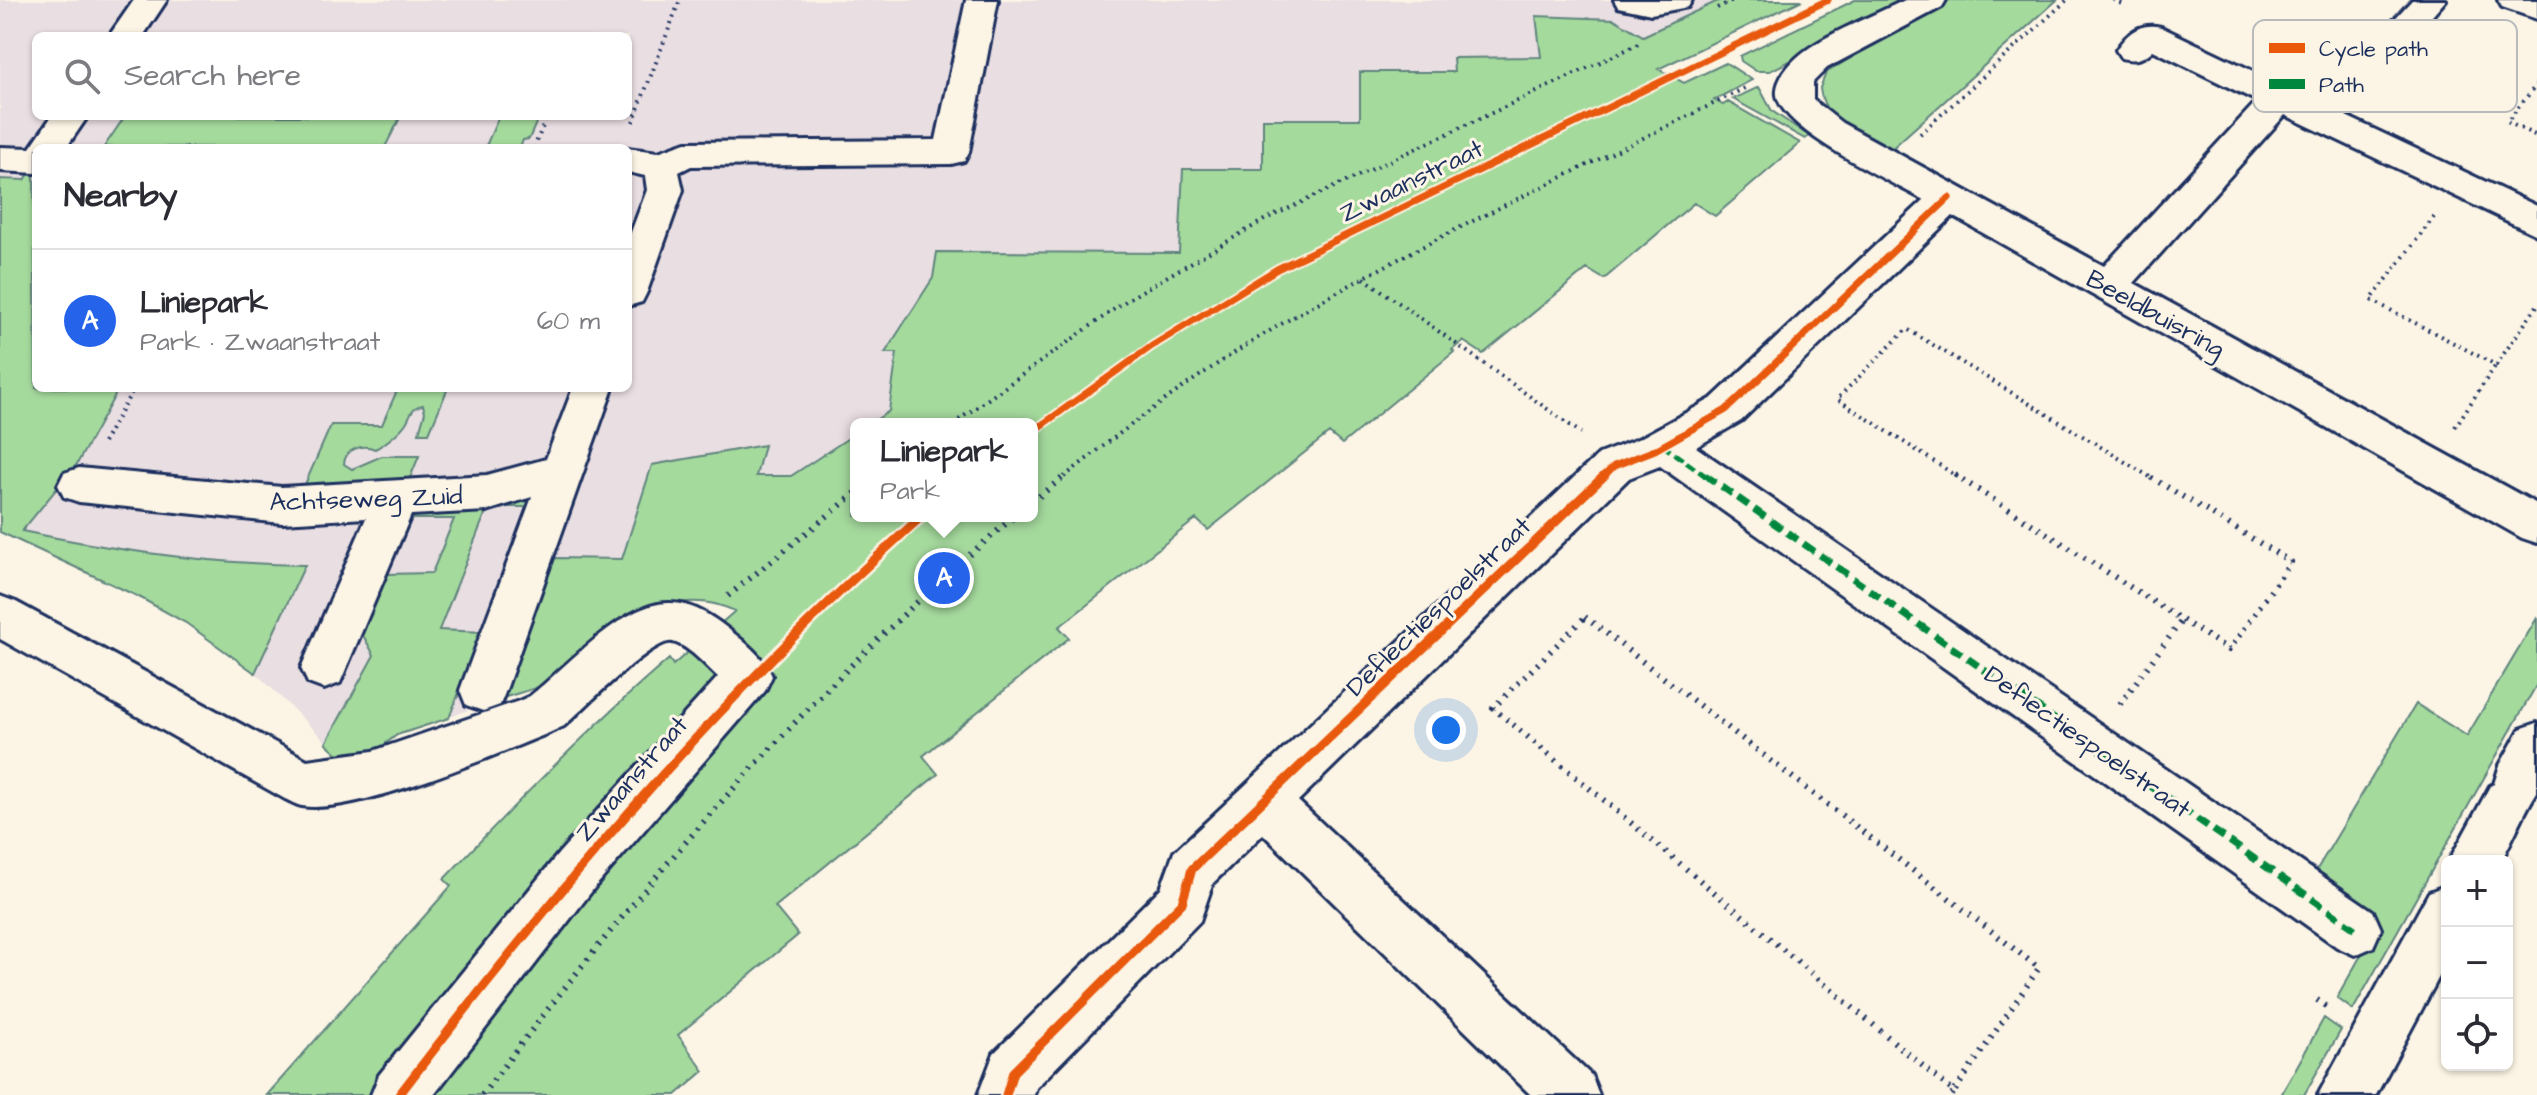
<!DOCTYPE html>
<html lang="en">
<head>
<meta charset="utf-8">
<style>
	:root { --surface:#fff; --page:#f2f2f3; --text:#2b2b33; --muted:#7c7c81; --line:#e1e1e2; --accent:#2563eb }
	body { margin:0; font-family:"Architects Daughter",sans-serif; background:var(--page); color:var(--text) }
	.controls { position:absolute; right:24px; bottom:24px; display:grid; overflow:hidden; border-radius:12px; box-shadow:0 2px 6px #0004 }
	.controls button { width:72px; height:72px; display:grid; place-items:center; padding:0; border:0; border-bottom:2px solid var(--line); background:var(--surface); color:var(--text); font:40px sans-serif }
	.you { position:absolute; left:1446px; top:730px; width:28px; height:28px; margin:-20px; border:6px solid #fff; border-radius:50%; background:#1a73e8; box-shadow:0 0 0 12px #1a73e833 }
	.badge { display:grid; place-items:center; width:52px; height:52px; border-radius:50%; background:var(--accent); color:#fff; font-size:26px; font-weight:700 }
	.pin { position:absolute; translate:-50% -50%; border:4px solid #fff; box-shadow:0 2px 8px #0006 }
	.popup { position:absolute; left:850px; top:418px; width:188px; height:104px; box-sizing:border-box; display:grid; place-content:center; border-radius:12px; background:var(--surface); filter:drop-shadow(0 2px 6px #0005); font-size:26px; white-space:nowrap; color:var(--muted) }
	.popup b { font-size:30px; color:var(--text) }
	.popup::after { content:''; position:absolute; left:50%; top:100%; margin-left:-16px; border:16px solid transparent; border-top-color:var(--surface) }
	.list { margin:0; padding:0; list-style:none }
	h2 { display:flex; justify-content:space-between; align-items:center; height:104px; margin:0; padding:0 32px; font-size:34px }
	h2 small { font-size:26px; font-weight:400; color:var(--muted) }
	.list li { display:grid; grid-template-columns:52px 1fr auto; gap:24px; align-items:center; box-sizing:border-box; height:144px; padding:0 32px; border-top:2px solid var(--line) }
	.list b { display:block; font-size:30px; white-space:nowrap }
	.list p { margin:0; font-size:26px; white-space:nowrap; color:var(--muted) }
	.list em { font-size:26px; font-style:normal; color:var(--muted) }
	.icon { flex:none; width:44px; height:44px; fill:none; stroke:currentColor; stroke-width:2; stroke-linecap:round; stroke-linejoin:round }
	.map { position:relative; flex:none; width:2537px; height:1095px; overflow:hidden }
	.search { position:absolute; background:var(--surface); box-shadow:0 2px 6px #0004; left:32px; top:32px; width:600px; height:88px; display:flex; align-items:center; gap:20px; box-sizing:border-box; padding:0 28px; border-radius:12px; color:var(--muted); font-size:30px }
	.panel { position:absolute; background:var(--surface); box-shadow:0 2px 6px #0004; left:32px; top:144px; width:600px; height:248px; border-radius:12px }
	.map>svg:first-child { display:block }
	.built { fill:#e9dee1; fill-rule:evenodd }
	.green { fill:#a5da9d; stroke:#60847e; stroke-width:2 }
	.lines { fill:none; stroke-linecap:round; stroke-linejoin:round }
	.minor-casing { stroke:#1b2f5e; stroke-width:6 }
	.path-far1 { stroke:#1b2f5e; stroke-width:4; stroke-dasharray:2 5; stroke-linecap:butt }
	.path { stroke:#1b2f5e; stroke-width:6; stroke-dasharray:2 7; stroke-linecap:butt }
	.minor { fill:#fcf5e5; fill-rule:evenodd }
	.quiet-far1 { stroke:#00873e; stroke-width:5; stroke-dasharray:10 5; stroke-linecap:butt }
	.quiet { stroke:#00873e; stroke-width:7; stroke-dasharray:13 7; stroke-linecap:butt }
	.cycleway-far1-casing { stroke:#fcf5e5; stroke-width:11 }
	.cycleway-casing { stroke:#fcf5e5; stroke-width:14 }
	.cycleway-far1 { stroke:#e8590c; stroke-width:7 }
	.cycleway { stroke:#e8590c; stroke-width:9 }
	.labels { text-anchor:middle; stroke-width:6; stroke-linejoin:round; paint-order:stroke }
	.street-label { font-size:26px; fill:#1b2f5e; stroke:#fcf5e5 }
	.key { fill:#fcf5e5; stroke:#b8babc; stroke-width:2 }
	.key-label { font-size:22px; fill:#1b2f5e }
</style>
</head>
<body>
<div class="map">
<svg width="2537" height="1095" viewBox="0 0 2537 1095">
	<rect width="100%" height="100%" fill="#fcf5e5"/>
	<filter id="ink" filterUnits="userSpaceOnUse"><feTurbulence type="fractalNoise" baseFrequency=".0125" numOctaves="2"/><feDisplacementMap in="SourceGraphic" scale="16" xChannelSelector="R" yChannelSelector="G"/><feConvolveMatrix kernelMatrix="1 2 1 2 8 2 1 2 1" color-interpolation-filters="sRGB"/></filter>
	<g filter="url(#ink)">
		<!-- built -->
		<path class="built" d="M0,0H1720L1686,16L927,424H856V478L618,602L560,678L397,735L353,768L258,675L186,623L139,597L0,532ZM36,36H628V116H36ZM36,148H628V388H36Z"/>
		<!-- green -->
		<path class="green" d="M1720,0H1802L1658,69L1684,83L1726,63L1752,80L1714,100L1723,105L1728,102L1800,143L1715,216L1694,203L1604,279L1587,269L1483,354L1463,341L1452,350L1454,352L1342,444L1329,433L1208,530L1196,519L1059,627L1069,638L923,756L938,774L775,907L798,935L678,1035L704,1071L676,1095H267L451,886L444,879C516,803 589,728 669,659L673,665L735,611C660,577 620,643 561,677C544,687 521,692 503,698L555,558L622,559L652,465L764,445L756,476H791L856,433V516H1032V424H870L889,411L897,353H885L933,278L937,252L1179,253L1183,169H1263V119H1360V72H1454L1453,58L1541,57L1536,16L1614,19L1643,36Z
			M1855,0H1912L1770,71H1756L1741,61L1740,56Z
			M1949,0H2057L1888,152C1861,137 1823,122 1820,88L1826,73L1857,54L1869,41Z
			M1759,87L1772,111L1809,136L1805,139L1733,99Z
			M125,116H401L385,147H104Z
			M499,116H539L529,139L523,140L520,148H485Z
			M34,166L36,388H119L77,464L22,531C117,551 209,564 305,565L255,673L186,623L139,597L0,532V179L25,180Z
			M398,388H448L429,433H419L425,412L423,405C411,407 412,413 406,423C400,432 385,444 375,449C363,444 345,448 344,464L352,469L382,456H419L410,478L447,479L302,491L331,425H382Z
			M533,495L529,507H488L439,630L483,632L449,718L397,735L353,768L326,743L374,655L359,628L386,574L432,573L454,519H413L416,512Z
			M2537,618V684L2353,1010L2337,998L2374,932L2307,886L2416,704L2467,736Z
			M2324,1018L2341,1030L2304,1095H2281Z"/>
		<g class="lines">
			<defs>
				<path id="minor" d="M134,0H167L143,36H109Z
					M966,0H998L969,152L964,161L951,164L691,166L679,172L683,190L647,292L642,302L628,306V240L647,190L645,176L628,172L627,148L658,152L686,142L936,140Z
					M1614,0H1692L1688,7L1651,14L1618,7Z
					M1905,0H1946L1942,7L1827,68L1813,82V100L1842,123L2104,266L2257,101L2153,50C2142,60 2135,61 2121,58L2116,50C2127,33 2140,22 2161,27L2318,102L2412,0H2446L2346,116L2537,206V235L2285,115L2134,283L2537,504V543L2522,538L1953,216L1741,421L1696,447L2373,911L2381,929L2373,947L2355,955L2337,947L1660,466L1629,478L1298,801L1591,1075L1599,1095H1531L1263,834L1213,883L1200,921L1036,1088L1034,1095H978L994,1053L1161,888L1174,852L1599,454L1640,438L1711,399L1924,200C1892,182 1782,131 1777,95C1775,80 1790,63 1801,54C1826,34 1874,15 1905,0Z
					M2498,0H2537V19L2502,7Z
					M52,116H88L66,148H36V173L0,171V147L30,148Z
					M573,388H613L506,690L500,705L483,711L466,705L460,690L532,497L487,511L411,515L340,683L324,689L308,683L301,668L366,518L282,523L79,502L64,497L58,485L64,473L79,468L282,487L487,475L546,459Z
					M0,596L16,602L307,760L373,751L519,701L530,696C566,668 623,601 671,603C691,603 712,616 727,628C744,641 763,656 772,676L765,691L595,887L434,1095H371L379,1075L559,853L718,677C706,666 689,646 673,642C653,637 582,711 564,726L549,733C494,755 356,815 302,806C296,805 290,801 285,799L0,639Z
					M2537,723V792C2525,810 2513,839 2501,861H2449L2490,786L2494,784L2500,765L2520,729Z
					M2447,885V962L2376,1095H2318L2429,892Z"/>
			</defs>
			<!-- minor casing -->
			<use href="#minor" class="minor-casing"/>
			<!-- path-far1 -->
			<path class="path-far1" d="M2113,0L2124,5
				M1717,8L1734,0
				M2537,84L2507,122L2537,136
				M633,122L680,0
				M1920,134L2067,0
				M534,148L547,116
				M2434,217L2371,300L2496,365L2537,306
				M1364,278L1581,433
				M953,424L1130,298L1266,219L1643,42
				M2455,427L2496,365
				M103,443L134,388
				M1064,477C1134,421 1206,368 1283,323C1433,235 1593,164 1749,86
				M1958,477L1837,399L1907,329L2150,477"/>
			<!-- path -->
			<path class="path" d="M1955,475L2229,650L2291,562L2147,475
				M1032,502L1066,475
				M728,596L856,493
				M1585,617L2039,968L1954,1092L1493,708Z
				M2120,704L2182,620
				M2317,1000L2332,1010
				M482,1095C640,885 813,685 1015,516
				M1952,1095L1954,1092"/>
			<!-- minor -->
			<use href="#minor" class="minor"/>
			<!-- quiet-far1 -->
			<path class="quiet-far1" d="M1662,445L1707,477"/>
			<!-- quiet -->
			<path class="quiet" d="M1705,475L2355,929"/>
			<defs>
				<path id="cycleway-far1" d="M1032,432L1152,346L1277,269L1828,0
					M1603,477L1614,466L1655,450L1726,410L1949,198"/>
				<path id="cycleway" d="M399,1095C561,883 722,694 922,516
					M1006,1095L1013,1072L1182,903L1192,869L1605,475"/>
			</defs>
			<!-- cycleway-far1 casing -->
			<use href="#cycleway-far1" class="cycleway-far1-casing"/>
			<!-- cycleway casing -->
			<use href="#cycleway" class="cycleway-casing"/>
			<!-- cycleway-far1 -->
			<use href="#cycleway-far1" class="cycleway-far1"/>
			<!-- cycleway -->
			<use href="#cycleway" class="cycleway"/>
		</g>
	</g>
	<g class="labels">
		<!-- street labels -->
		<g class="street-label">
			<text transform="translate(1411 180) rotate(-26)" y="9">Zwaanstraat</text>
			<text transform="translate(2156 313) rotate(29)" y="9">Beeldbuisring</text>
			<text transform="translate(366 498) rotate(-2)" y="9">Achtseweg Zuid</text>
			<text transform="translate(1438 606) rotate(-44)" y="9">Deflectiespoelstraat</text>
			<text transform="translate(2088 741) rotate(35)" y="9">Deflectiespoelstraat</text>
			<text transform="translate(631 778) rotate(-49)" y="9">Zwaanstraat</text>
		</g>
	</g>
	<!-- legend -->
	<rect x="2253" y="20" width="264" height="92" rx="12" class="key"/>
	<rect x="2269" y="43" width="36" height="10" fill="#e8590c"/>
	<rect x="2269" y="79" width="36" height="10" fill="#00873e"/>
	<g class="key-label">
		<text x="2319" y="56">Cycle path</text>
		<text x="2319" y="92">Path</text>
	</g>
</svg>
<div class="controls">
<button>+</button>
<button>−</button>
<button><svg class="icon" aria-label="locate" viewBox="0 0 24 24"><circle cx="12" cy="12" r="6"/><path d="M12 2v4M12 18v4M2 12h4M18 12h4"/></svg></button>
</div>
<div class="you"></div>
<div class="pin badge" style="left:944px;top:578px">A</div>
<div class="popup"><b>Liniepark</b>Park</div>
<div class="search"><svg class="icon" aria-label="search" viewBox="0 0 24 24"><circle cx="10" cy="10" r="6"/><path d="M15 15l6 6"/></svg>Search here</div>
<section class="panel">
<h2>Nearby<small></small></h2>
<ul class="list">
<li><span class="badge">A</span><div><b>Liniepark</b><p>Park · Zwaanstraat</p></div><em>60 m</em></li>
</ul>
</section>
</div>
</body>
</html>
